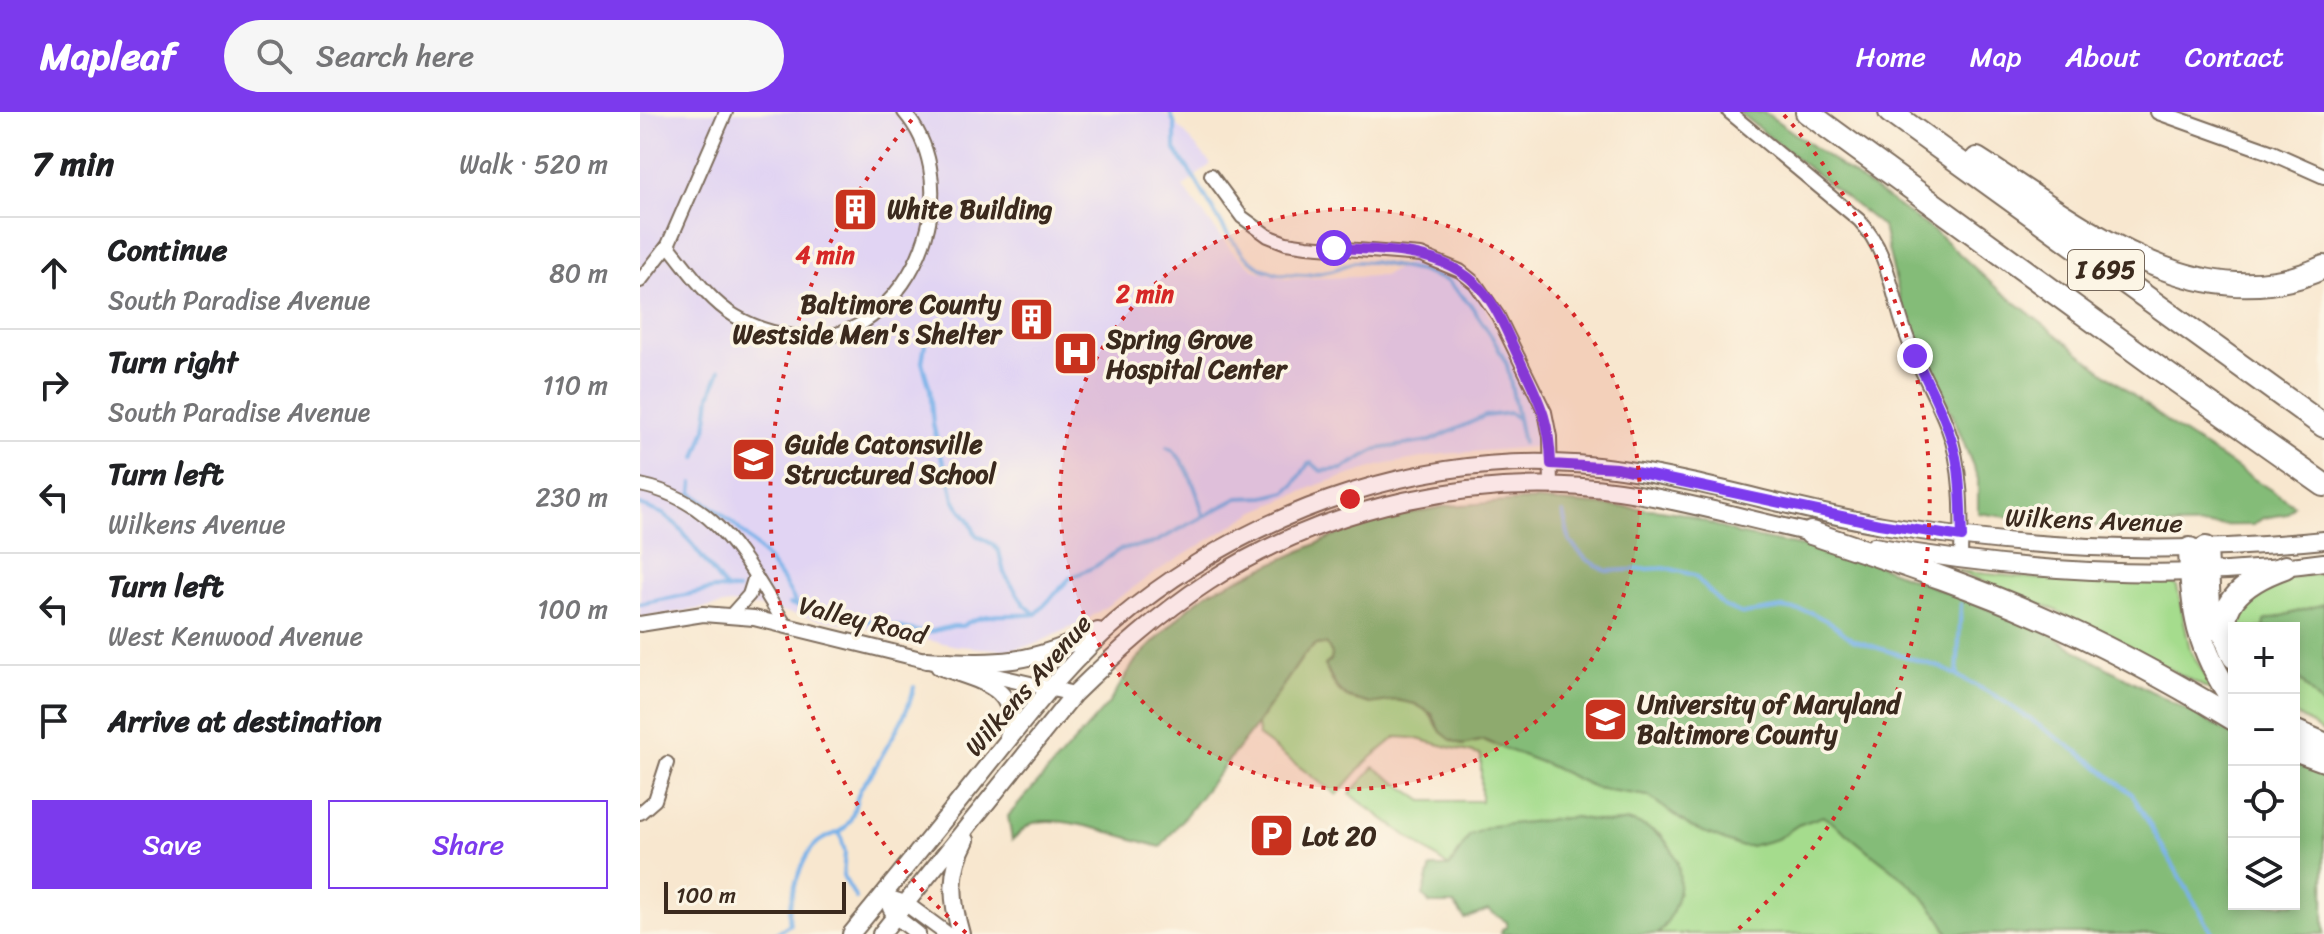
<!DOCTYPE html>
<html lang="en">
<head>
<meta charset="utf-8">
<style>
	:root { --surface:#fff; --page:#f6f6f6; --text:#202124; --muted:#757577; --line:#e0e0e0; --accent:#7c3aed }
	body { margin:0; font-family:Sriracha,sans-serif; background:var(--page); color:var(--text) }
	.controls { position:absolute; right:24px; bottom:24px; display:grid; overflow:hidden; border-radius:0px; box-shadow:0 4px 12px #0003 }
	.controls button { width:72px; height:72px; display:grid; place-items:center; padding:0; border:0; border-bottom:2px solid var(--line); background:var(--surface); color:var(--text); font:40px sans-serif }
	.scale { position:absolute; left:24px; bottom:20px; width:182px; box-sizing:border-box; padding-left:8px; border:4px solid #3b2a1e; border-top:0; font-size:22px; line-height:28px; white-space:nowrap; color:#3b2a1e; -webkit-text-stroke:6px #fcf5e5; paint-order:stroke }
	.stop { position:absolute; width:24px; height:24px; margin:-18px; border:6px solid #7c3aed; border-radius:50%; background:#fff }
	.stop.end { background:#7c3aed; border-color:#fff; box-shadow:0 2px 8px #0008 }
	.list { margin:0; padding:0; list-style:none }
	h2 { display:flex; justify-content:space-between; align-items:center; height:104px; margin:0; padding:0 32px; font-size:34px }
	h2 small { font-size:26px; font-weight:400; color:var(--muted) }
	.list li { display:grid; grid-template-columns:52px 1fr auto; gap:24px; align-items:center; box-sizing:border-box; height:112px; padding:0 32px; border-top:2px solid var(--line) }
	.list b { display:block; font-size:30px; white-space:nowrap }
	.list p { margin:0; font-size:26px; white-space:nowrap; color:var(--muted) }
	.list em { font-size:26px; font-style:normal; color:var(--muted) }
	.actions { display:flex; gap:16px; padding:24px 32px }
	.actions a { flex:1; padding:18px 0; border:2px solid var(--accent); border-radius:0px; text-align:center; font-size:28px; color:var(--accent) }
	.actions .main { background:var(--accent); color:#fff }
	.icon { flex:none; width:44px; height:44px; fill:none; stroke:currentColor; stroke-width:2; stroke-linecap:round; stroke-linejoin:round }
	.map { position:relative; flex:none; width:1684px; height:822px; overflow:hidden }
	header { display:flex; align-items:center; gap:48px; box-sizing:border-box; height:112px; padding:0 40px; background:var(--accent); color:#fff }
	header strong { font-size:38px }
	nav { display:flex; gap:44px; margin-inline-start:auto; font-size:28px }
	.search { width:560px; height:72px; background:var(--page); display:flex; align-items:center; gap:20px; box-sizing:border-box; padding:0 28px; border-radius:44px; color:var(--muted); font-size:30px }
	main { display:flex }
	aside { flex:1; background:var(--surface) }
	.map>svg:first-child { display:block }
	.built { fill:#e1d4f3 }
	.green { fill:#a5dc8d; stroke:#708356; stroke-width:2 }
	.forest { fill:#84bc78; stroke:#60734b; stroke-width:2 }
	.lines { fill:none; stroke-linecap:round; stroke-linejoin:round }
	.stream { stroke:#79b2e9; stroke-width:4 }
	.minor-casing { stroke:#7d6c5c; stroke-width:16 }
	.tertiary-casing { stroke:#7d6c5c; stroke-width:18 }
	.secondary-casing { stroke:#7d6c5c; stroke-width:20 }
	.motorway-casing { stroke:#7d6c5c; stroke-width:26 }
	.minor { stroke:#fff; stroke-width:12 }
	.tertiary { stroke:#fff; stroke-width:14 }
	.secondary { stroke:#fff; stroke-width:16 }
	.motorway { stroke:#fff; stroke-width:22 }
	.route { stroke:#7c3aed; stroke-width:10 }
	.ring { fill:none; stroke:#d62828; stroke-width:4; stroke-dasharray:4 8 }
	.labels { text-anchor:middle; stroke-width:7; stroke-linejoin:round; paint-order:stroke }
	.shield { fill:#fcf5e5; stroke:#75675a; stroke-width:2 }
	.shield-label { font-size:24px; font-weight:bold; fill:#3b2a1e }
	.poi-label { font-size:26px; font-weight:bold; fill:#3b2a1e; stroke:#fcf5e5; text-anchor:start }
	.street-label { font-size:26px; fill:#3b2a1e; stroke:#fcf5e5 }
	.centre { fill:#d62828; stroke:#fcf5e5; stroke-width:4 }
	.ring-label { font-size:24px; text-anchor:middle; font-weight:bold; fill:#d62828; stroke:#fcf5e5; stroke-width:7; stroke-linejoin:round; paint-order:stroke }
</style>
</head>
<body>
<header>
<strong>Mapleaf</strong>
<div class="search"><svg class="icon" aria-label="search" viewBox="0 0 24 24"><circle cx="10" cy="10" r="6"/><path d="M15 15l6 6"/></svg>Search here</div>
<nav><a>Home</a><a>Map</a><a>About</a><a>Contact</a></nav>
</header>
<main>
<aside>
<h2>7 min<small>Walk · 520 m</small></h2>
<ul class="list">
<li><svg class="icon" aria-label="ahead" viewBox="0 0 24 24"><path d="M12 20V5M6 11l6-6 6 6"/></svg><div><b>Continue</b><p>South Paradise Avenue</p></div><em>80 m</em></li>
<li><svg class="icon" aria-label="right" viewBox="0 0 24 24"><path d="M7 20v-9h11M14 6l5 5-5 5"/></svg><div><b>Turn right</b><p>South Paradise Avenue</p></div><em>110 m</em></li>
<li><svg class="icon" aria-label="left" viewBox="0 0 24 24"><path d="M17 20v-9H6M10 6l-5 5 5 5"/></svg><div><b>Turn left</b><p>Wilkens Avenue</p></div><em>230 m</em></li>
<li><svg class="icon" aria-label="left" viewBox="0 0 24 24"><path d="M17 20v-9H6M10 6l-5 5 5 5"/></svg><div><b>Turn left</b><p>West Kenwood Avenue</p></div><em>100 m</em></li>
<li><svg class="icon" aria-label="arrive" viewBox="0 0 24 24"><path d="M6 21V4h12l-3 4 3 4H6"/></svg><div><b>Arrive at destination</b></div></li>
</ul>
<div class="actions"><a class="main">Save</a><a>Share</a></div>
</aside>
<div class="map">
<svg width="1684" height="822" viewBox="0 0 1684 822">
	<rect width="100%" height="100%" fill="#fcf5e5"/>
	<filter id="ink" filterUnits="userSpaceOnUse"><feTurbulence type="fractalNoise" baseFrequency=".0125" numOctaves="2"/><feDisplacementMap in="SourceGraphic" scale="16" xChannelSelector="R" yChannelSelector="G"/><feConvolveMatrix kernelMatrix="1 2 1 2 8 2 1 2 1" color-interpolation-filters="sRGB"/></filter>
	<filter id="wash" filterUnits="userSpaceOnUse"><feTurbulence type="fractalNoise" baseFrequency=".006" numOctaves="4" result="noise"/><feDisplacementMap in="SourceGraphic" scale="32" xChannelSelector="R" yChannelSelector="G"/><feGaussianBlur stdDeviation="1.8" result="paint"/><feColorMatrix in="noise" values="0 0 0 0 0 0 0 0 0 0 0 0 0 0 0 0 0 1.4 0 .05"/><feComposite in="paint" operator="in"/></filter>
	<g filter="url(#wash)">
		<rect width="100%" height="100%" fill="#f8e7cf"/>
		<!-- built -->
		<path class="built" d="M0,0H522L535,10L571,52L543,75L591,138L615,158L645,167L743,164L777,146L801,153L825,168L839,184L888,278L902,320L901,331L894,335L804,342L742,353L680,372L616,399L516,460L445,509L393,533L367,538L318,534L123,496L90,492L0,506Z"/>
		<!-- green -->
		<path class="green" d="M1317,459L1401,467L1529,468L1537,474L1550,538L1576,581L1415,498Z
			M1684,461V492L1624,509V516H1594L1592,502L1609,479L1630,468Z
			M686,532L692,541V548L685,553C706,614 742,576 777,593C795,602 791,609 802,620C807,625 816,629 823,633L843,628L908,653L956,676L1008,684L1051,715L1137,727L1158,713L1182,704C1199,714 1212,726 1227,738C1259,762 1291,785 1309,822H1018L1025,814L1038,750L1021,722L991,709L970,711L934,705L830,723L809,755L710,682L734,655L783,689H841V643L773,626L756,625L726,650L697,683L618,624L617,612L664,543L675,533Z
			M1654,560L1684,596V621L1654,601Z"/>
		<!-- forest -->
		<path class="forest" d="M1098,0H1124L1299,123L1352,172L1535,316L1654,393L1647,402L1623,406L1613,413L1437,415L1338,401V367L1313,304L1268,221L1243,115Z
			M894,388L1021,398L1045,402L1098,422L1217,445L1407,520L1450,547L1594,623V792H1654V653L1684,659V822H1309C1291,785 1259,762 1227,738C1212,726 1199,714 1183,704L1158,713L1137,727L1111,734H1099L1051,715L1008,684L956,676L908,653L843,628L823,633L811,628L801,620L792,602L775,592L756,588L730,592L707,585L696,575L685,553L691,548L692,542L686,532L675,533L664,543L617,612L521,735C491,728 418,700 391,712C384,715 377,724 372,728L368,704L469,591L496,548L549,495L569,480L703,420L754,404L807,394Z
			M1684,492V596L1654,560V516H1624V509Z
			M934,705C946,707 959,710 971,711C980,711 987,708 996,711C1048,727 1051,784 1018,822H861L862,817L867,815V810L848,798L825,807L814,792H790L783,783L791,755H809L830,723L852,714Z"/>
		<g class="lines">
			<!-- stream -->
			<path class="stream" d="M530,0L535,13V38L555,67L586,120L604,143L621,156L638,162L667,163L693,158L714,150H732L780,159L807,169L830,192L854,228L867,253L883,331
				M287,221L282,250L290,277L293,312L300,342L310,368L314,388L329,408L336,423L352,432L359,439L364,461L384,492L395,502
				M527,335C545,343 559,384 563,403
				M56,346L66,317L70,284L80,258
				M53,371L52,381C62,389 74,395 83,403C111,426 141,460 156,492
				M0,393L23,402L38,414L86,477
				M923,401L930,430L946,447L967,459L1027,456L1054,463L1083,494L1103,502L1142,496L1170,500L1191,511L1213,528L1302,556L1356,584L1451,649L1492,682L1573,822
				M0,492L75,477L98,478
				M149,492L286,521L313,514H322C346,498 368,505 396,502L430,466L456,454L479,438L514,431L598,386L625,385L646,380L654,373L668,352L672,351L681,359L702,357L737,337L790,329L845,304L870,301L878,307
				M1317,564L1321,492
				M200,721L205,740L203,764L216,786
				M135,822L150,812C146,793 161,746 176,732C186,722 199,724 207,713C216,702 214,690 220,678C223,671 230,665 234,658C247,632 268,604 274,575"/>
		</g>
	</g>
	<g filter="url(#ink)">
		<g class="lines">
			<defs>
				<path id="minor" d="M1089,0L1219,108C1249,140 1251,180 1265,219C1276,252 1295,282 1307,314C1323,355 1322,404 1321,447
					M571,63L602,105L628,124L646,131L667,134L781,143L820,159L835,171L858,204L905,300L910,325L911,374
					M28,133C48,157 68,188 95,204C130,225 183,234 219,213C288,172 319,64 264,0
					M0,169L28,133L86,0
					M0,373C80,389 107,452 146,514
					M91,503L109,483L115,464
					M0,701L15,688L27,651"/>
				<path id="tertiary" d="M1518,0L1630,40L1684,64
					M0,512L63,502L114,506L297,551
					M325,557L434,582
					M243,784L265,791L307,822
					M250,796L255,804L278,822"/>
				<path id="secondary" d="M1234,434C1381,460 1536,470 1684,450
					M286,548C361,552 389,553 458,519
					M299,554C337,569 382,573 368,625
					M211,822C257,766 303,710 348,653C388,604 427,551 476,510C614,394 801,330 981,357C1069,370 1155,398 1243,413C1389,438 1536,443 1684,428
					M241,822L434,582C476,541 519,502 568,470C686,393 840,360 979,379C1047,389 1113,409 1180,423
					M321,822C311,787 309,760 326,728"/>
				<path id="motorway" d="M1167,0L1517,255L1684,373
					M1250,0L1684,314
					M1337,47C1436,110 1559,214 1684,155
					M1171,421C1248,447 1326,472 1400,505C1468,534 1531,569 1594,607
					M1566,436L1569,494L1573,515
					M1550,437C1552,499 1557,536 1594,589
					M1594,545C1567,496 1603,470 1645,455
					M1654,619L1684,632
					M1654,637L1684,648"/>
			</defs>
			<!-- minor casing -->
			<use href="#minor" class="minor-casing"/>
			<!-- tertiary casing -->
			<use href="#tertiary" class="tertiary-casing"/>
			<!-- secondary casing -->
			<use href="#secondary" class="secondary-casing"/>
			<!-- motorway casing -->
			<use href="#motorway" class="motorway-casing"/>
			<!-- minor -->
			<use href="#minor" class="minor"/>
			<!-- tertiary -->
			<use href="#tertiary" class="tertiary"/>
			<!-- secondary -->
			<use href="#secondary" class="secondary"/>
			<!-- motorway -->
			<use href="#motorway" class="motorway"/>
		</g>
	</g>
	<g class="lines" filter="url(#ink)">
		<!-- route -->
		<path class="route" d="M694,136C748,139 810,136 846,183C861,202 869,227 880,248C898,287 910,307 911,352L977,356L1239,412L1322,425C1321,402 1321,378 1318,356C1312,316 1292,280 1275,244"/>
	</g>
	<!-- distance rings -->
	<circle cx="710" cy="387" r="290" fill="#d62828" fill-opacity=".12"/>
	<g class="ring">
		<circle cx="710" cy="387" r="290"/>
		<path d="M326 821A579 579 0 0 1 276 3M1144 3A579 579 0 0 1 1094 821"/>
	</g>
	<!-- icons -->
	<defs>
		<symbol id="building-square" viewBox="-11 -11 22 22"><rect x="-9" y="-9" width="18" height="18" rx="4" fill="#c8321e" stroke="#fcf5e5"/><path d="M-4-6H4V6H1V3H-1V6H-4ZM-2.5-4.3h1.7v1.8h-1.7ZM.8-4.3h1.7v1.8H.8ZM-2.5-1h1.7V.8h-1.7ZM.8-1h1.7V.8H.8Z" fill="#fff"/></symbol>
		<symbol id="hospital-square" viewBox="-11 -11 22 22"><rect x="-9" y="-9" width="18" height="18" rx="4" fill="#c8321e" stroke="#fcf5e5"/><path d="M-5-5h3v3.5h4V-5h3V5h-3V1.5h-4V5h-3Z" fill="#fff"/></symbol>
		<symbol id="school-square" viewBox="-11 -11 22 22"><rect x="-9" y="-9" width="18" height="18" rx="4" fill="#c8321e" stroke="#fcf5e5"/><path d="M0-5L7-2L0 1L-7-2ZM-4 1L0 2.5L4 1V4Q0 6-4 4Z" fill="#fff"/></symbol>
		<symbol id="university-square" viewBox="-11 -11 22 22"><rect x="-9" y="-9" width="18" height="18" rx="4" fill="#c8321e" stroke="#fcf5e5"/><path d="M0-5L7-2L0 1L-7-2ZM-4 1L0 2.5L4 1V4Q0 6-4 4Z" fill="#fff"/></symbol>
		<symbol id="parking-square" viewBox="-11 -11 22 22"><rect x="-9" y="-9" width="18" height="18" rx="4" fill="#c8321e" stroke="#fcf5e5"/><path d="M-3.5-5.5H1a3.5 3.5 0 0 1 0 7H-1V5.5H-3.5ZM-1-3.4V-.6H.8a1.4 1.4 0 0 0 0-2.8Z" fill="#fff"/></symbol>
	</defs>
	<g fill-rule="evenodd">
		<use href="#building-square" x="190" y="72" width="51" height="51"/>
		<use href="#building-square" x="366" y="182" width="51" height="51"/>
		<use href="#hospital-square" x="410" y="216" width="51" height="51"/>
		<use href="#school-square" x="88" y="322" width="51" height="51"/>
		<use href="#university-square" x="940" y="582" width="51" height="51"/>
		<use href="#parking-square" x="606" y="698" width="51" height="51"/>
	</g>
	<g class="labels">
		<!-- shield labels -->
		<rect class="shield" x="1428" y="138" width="76" height="40" rx="6"/>
		<g class="shield-label">
			<text x="1466" y="166">I 695</text>
		</g>
		<!-- poi labels -->
		<g class="poi-label">
			<text x="247" y="106">White Building</text>
			<text x="361" y="201" text-anchor="end">Baltimore County<tspan x="361" dy="30">Westside Men's Shelter</tspan></text>
			<text x="466" y="236">Spring Grove<tspan x="466" dy="30">Hospital Center</tspan></text>
			<text x="145" y="341">Guide Catonsville<tspan x="145" dy="30">Structured School</tspan></text>
			<text x="997" y="601">University of Maryland<tspan x="997" dy="30">Baltimore County</tspan></text>
			<text x="662" y="733">Lot 20</text>
		</g>
		<!-- street labels -->
		<g class="street-label">
			<text transform="translate(1454 408) rotate(2)" y="9">Wilkens Avenue</text>
			<text transform="translate(223 508) rotate(14)" y="9">Valley Road</text>
			<text transform="translate(388 573) rotate(-49)" y="9">Wilkens Avenue</text>
		</g>
	</g>
	<circle cx="710" cy="387" r="12" class="centre"/>
	<g class="ring-label">
		<text x="185" y="151">4 min</text>
		<text x="505" y="190">2 min</text>
	</g>
</svg>
<div class="controls">
<button>+</button>
<button>−</button>
<button><svg class="icon" aria-label="locate" viewBox="0 0 24 24"><circle cx="12" cy="12" r="6"/><path d="M12 2v4M12 18v4M2 12h4M18 12h4"/></svg></button>
<button><svg class="icon" aria-label="layers" viewBox="0 0 24 24"><path d="M12 4l9 5-9 5-9-5zM3 14l9 5 9-5"/></svg></button>
</div>
<div class="scale">100 m</div>
<div class="stop" style="left:694px;top:136px"></div>
<div class="stop end" style="left:1275px;top:244px"></div>
</div>
</main>
</body>
</html>
